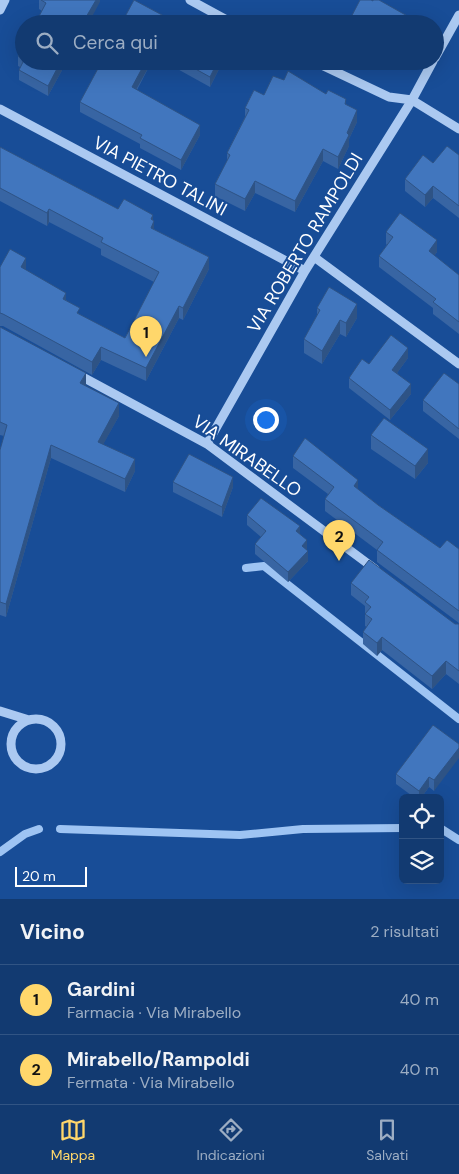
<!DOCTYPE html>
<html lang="it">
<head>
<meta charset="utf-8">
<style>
	:root { --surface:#123a71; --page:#1b4176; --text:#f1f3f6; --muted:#9cadc3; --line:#315484; --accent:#ffd76b }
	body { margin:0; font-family:"DM Sans",sans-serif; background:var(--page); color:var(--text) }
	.controls { position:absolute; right:15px; bottom:15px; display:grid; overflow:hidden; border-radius:8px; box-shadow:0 5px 20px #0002 }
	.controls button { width:45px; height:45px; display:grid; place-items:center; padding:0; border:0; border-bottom:1px solid var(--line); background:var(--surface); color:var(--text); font:25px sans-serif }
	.scale { position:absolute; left:15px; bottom:12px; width:72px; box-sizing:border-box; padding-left:5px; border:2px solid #fff; border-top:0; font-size:14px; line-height:18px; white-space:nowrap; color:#fff; -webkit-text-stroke:4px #184d97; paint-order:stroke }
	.you { position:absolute; left:265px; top:419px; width:18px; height:18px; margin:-12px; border:4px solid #fff; border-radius:50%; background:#1a73e8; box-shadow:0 0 0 8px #1a73e833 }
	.badge { display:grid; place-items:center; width:32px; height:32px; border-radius:50%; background:var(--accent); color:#111; font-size:16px; font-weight:700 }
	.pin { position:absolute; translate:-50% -41px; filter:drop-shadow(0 1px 2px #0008) }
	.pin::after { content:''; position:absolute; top:26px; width:18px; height:15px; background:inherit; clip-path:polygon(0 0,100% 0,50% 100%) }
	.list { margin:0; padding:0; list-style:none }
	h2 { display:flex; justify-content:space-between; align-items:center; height:65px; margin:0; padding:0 20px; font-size:21px }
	h2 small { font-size:16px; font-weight:400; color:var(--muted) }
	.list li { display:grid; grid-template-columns:32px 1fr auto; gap:15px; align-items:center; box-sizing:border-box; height:70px; padding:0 20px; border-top:1px solid var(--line) }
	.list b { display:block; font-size:19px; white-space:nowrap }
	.list p { margin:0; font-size:16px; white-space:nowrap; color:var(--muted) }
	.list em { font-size:16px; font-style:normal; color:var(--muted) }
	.icon { flex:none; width:28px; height:28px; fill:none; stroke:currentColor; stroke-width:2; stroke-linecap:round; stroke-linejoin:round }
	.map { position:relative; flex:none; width:459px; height:899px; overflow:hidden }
	.search { position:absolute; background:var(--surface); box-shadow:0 5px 20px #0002; left:15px; right:15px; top:15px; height:55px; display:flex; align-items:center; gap:12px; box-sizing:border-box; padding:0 18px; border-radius:28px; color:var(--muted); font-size:19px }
	.sheet { height:205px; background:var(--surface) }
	nav { display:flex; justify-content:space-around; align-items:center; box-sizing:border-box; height:70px; border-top:1px solid var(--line); background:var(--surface); font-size:14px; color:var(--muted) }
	nav a { display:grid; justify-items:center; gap:2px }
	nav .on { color:var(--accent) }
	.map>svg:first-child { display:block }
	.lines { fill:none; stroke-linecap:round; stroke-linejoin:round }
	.stream { stroke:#9ec4f3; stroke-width:8 }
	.minor { stroke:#abc9f1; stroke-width:9 }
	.wall { fill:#3865a3 }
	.shaded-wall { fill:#2e5385 }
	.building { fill:#4176be; stroke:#2e5385 }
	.labels { text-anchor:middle; stroke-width:4; stroke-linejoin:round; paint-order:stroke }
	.street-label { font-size:18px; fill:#fff; stroke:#184d97 }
</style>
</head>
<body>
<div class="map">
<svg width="459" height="899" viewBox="0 0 459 899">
	<rect width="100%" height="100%" fill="#184d97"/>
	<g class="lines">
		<!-- stream -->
		<path class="stream" d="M246,568L264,566L459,719
			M440,828L459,840
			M60,829L240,835L303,829L403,828
			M0,852L25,834L39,829"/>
		<!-- minor -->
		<path class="minor" d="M190,0L234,24
			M0,10L5,0
			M435,58L459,15
			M313,61L389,97L412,100L459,129
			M0,109L305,271
			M314,257L459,364
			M77,374L207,444L375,569
			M207,444L305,271L412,100L433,61
			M0,711L29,720
			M11 744a25 25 0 1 1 50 0a25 25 0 1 1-50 0Z"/>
	</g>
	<!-- wall -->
	<path class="wall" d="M39,0H100V2L42,11L39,9Z
		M24,45V61H67L48,96L19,80V70L20,67L18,66V56Z
		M152,61L137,90L200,135L181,170L140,148V144L80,112V102Z
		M163,61H223L210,87Z
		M284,80L326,94L346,104L357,122L349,139V146L338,169L323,161L295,212L255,193L245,211L215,196V184L227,161V153L245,117V108Z
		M0,147L118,209L153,220L154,229L209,269L183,320L179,318L146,381L101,360L92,375L3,326H0V267L26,270L66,300L80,315L125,338L154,282L101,255V249L49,222L47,226L0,201Z
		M459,155V218L433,198L425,207L405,191V179L433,163Z
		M386,232L437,252L434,256L459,275V334L433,314V308L379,267V256L387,245L386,244Z
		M317,308L357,318L346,337L340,334L322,364L304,353V339L317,316Z
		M0,327L86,386L119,416L103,444L135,471L125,492L51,458L6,617L0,615V450L4,436L0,435Z
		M408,358L397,373L411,394L390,420L349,388V378L369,364Z
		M459,384V439L423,411V400Z
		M371,435L428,463L415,479L371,449Z
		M293,456L358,489L378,505L440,548L459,549V623L377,562V550L325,511V499L328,494L293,468Z
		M173,482L233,487L222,517L173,492Z
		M247,515L300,534L307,550L308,561L288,582L255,554V544L261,537L247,525Z
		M351,583L455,624H459V684L446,674L432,689L382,650L377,656L363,644V632L367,627L365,626V606L351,595Z
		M459,744L434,791L429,787L421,798H415L396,784V774Z"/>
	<!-- shaded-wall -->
	<path class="shaded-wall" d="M96,0H100V2L88,24H82Z
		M61,61H67L48,96V86Z
		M146,61H152L132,97V87Z
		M218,61H223L210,87V77Z
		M357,110V122L349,139V146L338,169V157L347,133Z
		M200,125V135L181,170V160Z
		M323,149V161L295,212V201Z
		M255,181V193L245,211V199Z
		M433,186V198L425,207V195Z
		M49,209V222L47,226V213Z
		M153,215V224L154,221V234L151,240V219Z
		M437,240V252L429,263V251Z
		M209,257V269L183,320V308Z
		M26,258V271L21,267Z
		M66,293V305L63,299Z
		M357,304V318L346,337V323Z
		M179,306V318L146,381V368Z
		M340,320V334L322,364V351Z
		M101,347V360L92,375V362Z
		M408,348V358L392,380V370Z
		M86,373V386L80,383Z
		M411,384V394L390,420V410Z
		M119,403V416L98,454V442Z
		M51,445V458L6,617V604Z
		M428,449V463L415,479V466Z
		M135,459V471L125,492V479Z
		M233,477V487L222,517V507Z
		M358,480V493L354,486Z
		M300,526V536L296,531Z
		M307,540V550L303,556L308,551V561L288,582V572L302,546Z
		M382,637V650L377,656V643Z
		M446,661V674L432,689V676Z
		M459,748V758L434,791V780Z
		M429,777V787L421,798H419V791Z"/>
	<!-- building -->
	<path class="building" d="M41,0H96L82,24H35L46,3Z
		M134,0L179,24H121Z
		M360,0H371L373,1V0H379L411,18L409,24H350L348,23Z
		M200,21L205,24H198Z
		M24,45V60L18,56Z
		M24,60V61H61L48,86L19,70Z
		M102,61H146L132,87L200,125L181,160L140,138L142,135L80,102Z
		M181,61H218L210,77Z
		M288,71L326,94L328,90L346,99L345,104L357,110L347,133L349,135L338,157L323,149L295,201L255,181L245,199L215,184L230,155L227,153L249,110L245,108L254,90L264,95L273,76L284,80Z
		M447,146L459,155V206L433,186L425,195L405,179L423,155L433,163Z
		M0,147L118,209L124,199L153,215L151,219L154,221L151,228L209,257L183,308L179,306L146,368L101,347L92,362L3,314L0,313V267L10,249L26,258L21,267L66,293L63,299L80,308L77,313L125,338L159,272L101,242L103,238L49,209L47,213L0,188Z
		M400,213L437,240L429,251L459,275V322L433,302L436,299L379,256L393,237L386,232Z
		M329,287L357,304L346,323L340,320L322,351L304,339L320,310L317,308Z
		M0,327L86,373L80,383L119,403L98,442L135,459L125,479L51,445L6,604L0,602V450L7,425L0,422Z
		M391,335L408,348L392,370L411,384L390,410L349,378L362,359L369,364Z
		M444,373L459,384V429L423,400Z
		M384,418L428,449L415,466L371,435Z
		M305,438L358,480L354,486L378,505L440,548L447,540L459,549V611L377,550L383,542L325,499L334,487L293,456Z
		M189,454L233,477L222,507L173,482Z
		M261,498L300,526L296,531L307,540L302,546L308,551L288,572L255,544L266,531L247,515Z
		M369,560L455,624H459V671L446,661L432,676L382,637L377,643L363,632L372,619L365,614L371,607L365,602L369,597L351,583Z
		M433,725L459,744V748L434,780L429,777L419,791L396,774Z"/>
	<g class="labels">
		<!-- street labels -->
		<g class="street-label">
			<text transform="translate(160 176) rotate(28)" y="6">VIA PIETRO TALINI</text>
			<text transform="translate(305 243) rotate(-59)" y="6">VIA ROBERTO RAMPOLDI</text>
			<text transform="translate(247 456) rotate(35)" y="6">VIA MIRABELLO</text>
		</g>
	</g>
</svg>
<div class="controls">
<button><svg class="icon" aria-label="locate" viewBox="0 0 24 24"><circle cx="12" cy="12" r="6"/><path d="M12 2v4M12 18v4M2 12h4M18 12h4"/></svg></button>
<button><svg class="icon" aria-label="layers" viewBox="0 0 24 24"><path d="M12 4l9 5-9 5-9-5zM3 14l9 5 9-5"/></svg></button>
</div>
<div class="scale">20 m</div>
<div class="you"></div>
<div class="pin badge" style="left:146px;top:357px">1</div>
<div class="pin badge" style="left:339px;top:561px">2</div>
<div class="search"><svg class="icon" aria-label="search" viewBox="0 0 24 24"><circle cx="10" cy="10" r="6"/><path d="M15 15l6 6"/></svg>Cerca qui</div>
</div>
<section class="sheet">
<h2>Vicino<small>2 risultati</small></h2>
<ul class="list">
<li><span class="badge">1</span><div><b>Gardini</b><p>Farmacia · Via Mirabello</p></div><em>40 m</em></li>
<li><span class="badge">2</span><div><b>Mirabello/Rampoldi</b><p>Fermata · Via Mirabello</p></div><em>40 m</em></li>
</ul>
</section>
<nav>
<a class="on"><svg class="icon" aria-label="map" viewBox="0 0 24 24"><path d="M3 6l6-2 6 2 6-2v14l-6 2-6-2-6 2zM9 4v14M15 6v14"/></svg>Mappa</a>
<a><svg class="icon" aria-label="directions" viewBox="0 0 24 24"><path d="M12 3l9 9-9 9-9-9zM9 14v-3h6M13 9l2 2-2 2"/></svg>Indicazioni</a>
<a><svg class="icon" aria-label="saved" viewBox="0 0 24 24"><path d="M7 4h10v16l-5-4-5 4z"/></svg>Salvati</a>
</nav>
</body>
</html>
